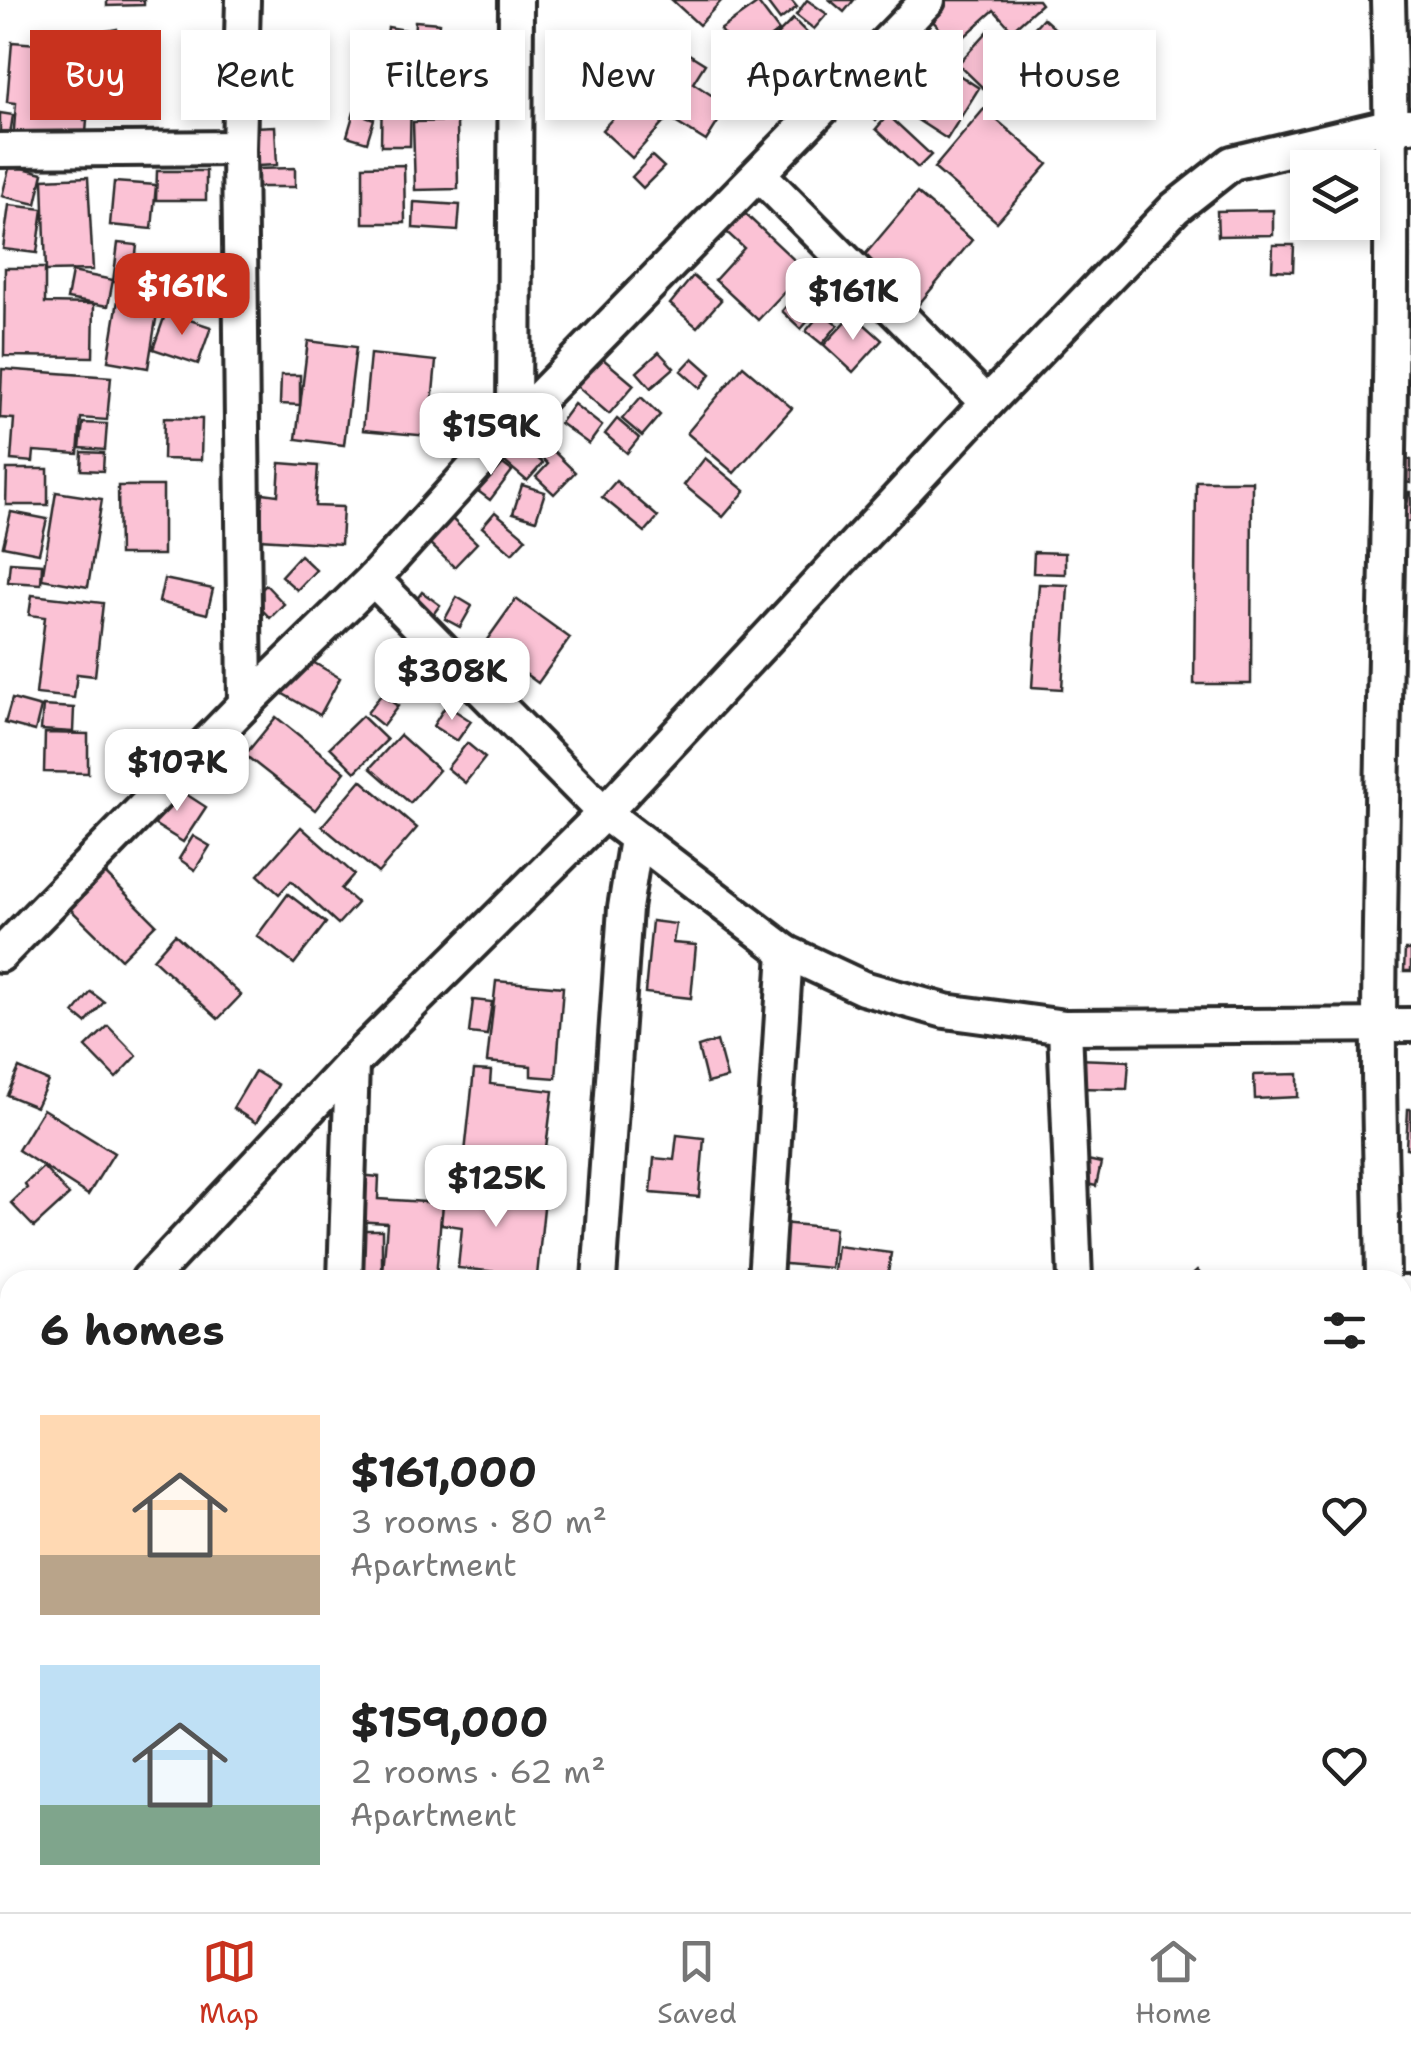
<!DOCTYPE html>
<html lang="en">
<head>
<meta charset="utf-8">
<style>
	body { margin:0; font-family:"Shantell Sans",sans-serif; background:#f6f6f6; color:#222; height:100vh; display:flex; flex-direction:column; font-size:38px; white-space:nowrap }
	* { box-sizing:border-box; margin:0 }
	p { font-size:32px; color:#767676 }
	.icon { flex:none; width:55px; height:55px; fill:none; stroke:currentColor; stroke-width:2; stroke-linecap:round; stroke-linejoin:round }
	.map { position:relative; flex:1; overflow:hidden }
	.details { position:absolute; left:0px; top:1270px; width:1412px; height:642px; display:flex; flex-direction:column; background:#fff; border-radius:30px 30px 0 0; box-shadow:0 5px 15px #0003 }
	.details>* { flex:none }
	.hud { position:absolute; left:30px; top:30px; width:1352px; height:90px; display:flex; gap:20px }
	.tools { position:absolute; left:1290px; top:150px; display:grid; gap:20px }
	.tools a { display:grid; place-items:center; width:90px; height:90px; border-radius:0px; background:#fff; box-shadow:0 5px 15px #0003; font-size:50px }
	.price { position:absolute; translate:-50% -85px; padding:0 22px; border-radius:20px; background:#fff; color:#222; font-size:32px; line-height:65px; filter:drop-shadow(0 2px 5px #0008) }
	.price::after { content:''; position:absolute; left:50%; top:60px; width:30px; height:22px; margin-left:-15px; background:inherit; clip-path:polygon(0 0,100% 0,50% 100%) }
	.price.current { background:#c8321e; color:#fff }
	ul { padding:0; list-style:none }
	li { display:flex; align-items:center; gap:30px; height:250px; padding:0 40px }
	li span { display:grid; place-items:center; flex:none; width:280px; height:200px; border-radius:0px; color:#555 }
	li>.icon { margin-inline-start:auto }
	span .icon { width:120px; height:120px; fill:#fffc; stroke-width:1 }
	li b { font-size:42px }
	h2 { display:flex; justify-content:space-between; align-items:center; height:120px; padding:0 40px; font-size:42px }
	.chip { padding:0 35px; border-radius:0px; background:#fff; box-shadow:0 5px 15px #0003; font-size:35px; line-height:90px }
	.chip.current { background:#c8321e; color:#fff }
	.dock { display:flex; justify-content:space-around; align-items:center; height:140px; border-top:2px solid #e0e0e0; background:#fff; font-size:28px; color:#767676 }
	.dock a { display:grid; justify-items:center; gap:5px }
	.dock .current { color:#c8321e }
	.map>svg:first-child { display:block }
	.building { fill:#fbc2d5; stroke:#2b2b2b; stroke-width:2.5 }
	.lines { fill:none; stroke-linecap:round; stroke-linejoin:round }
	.minor-casing { stroke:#2b2b2b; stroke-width:40 }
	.minor { stroke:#fff; stroke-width:32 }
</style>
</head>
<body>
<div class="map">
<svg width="1411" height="1912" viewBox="0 0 1411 1912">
	<rect width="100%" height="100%" fill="#fff"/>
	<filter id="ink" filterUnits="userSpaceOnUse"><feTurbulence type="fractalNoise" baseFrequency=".01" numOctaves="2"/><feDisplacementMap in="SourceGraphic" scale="20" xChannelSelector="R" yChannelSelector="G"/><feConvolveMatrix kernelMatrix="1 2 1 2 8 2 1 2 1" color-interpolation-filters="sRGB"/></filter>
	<g filter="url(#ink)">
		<!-- building -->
		<g class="building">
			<polygon points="107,0 144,0 144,5 107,6"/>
			<polygon points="672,0 722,0 699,25"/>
			<polygon points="765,0 791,0 797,7 780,20"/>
			<polygon points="807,0 827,14 814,29 796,15"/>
			<polygon points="830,0 854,0 844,12"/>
			<polygon points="947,0 1038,0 1041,4 1012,30 994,10 955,45 929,17"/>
			<polygon points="758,3 779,31 741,59 720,30"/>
			<polygon points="1043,18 1061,34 1009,91 994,76 983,88 958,64 989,30 1013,51"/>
			<polygon points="793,19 811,37 777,71 759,53"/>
			<polygon points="415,21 439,23 437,45 414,43"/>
			<polygon points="388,27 412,31 408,61 384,57"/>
			<polygon points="117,29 122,57 106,60 101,32"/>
			<polygon points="909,31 935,56 876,121 849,96"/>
			<polygon points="12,42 90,48 84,120 87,120 84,160 12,155 16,103 7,102"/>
			<polygon points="416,49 456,49 457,99 417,100"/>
			<polygon points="689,54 705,64 693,83 728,106 706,141 654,109"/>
			<polygon points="621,64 643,81 629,99 607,82"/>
			<polygon points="942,64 979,88 947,139 910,115"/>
			<polygon points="380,66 381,111 361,111 360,67"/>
			<polygon points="100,76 117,79 114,109 96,107"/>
			<polygon points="382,89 411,89 410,146 381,146"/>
			<polygon points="635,94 664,122 632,158 602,130"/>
			<polygon points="984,109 1048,164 997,222 934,168"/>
			<polygon points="354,112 374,119 367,142 347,136"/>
			<polygon points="0,113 13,115 10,135 0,133"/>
			<polygon points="888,115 931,155 918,168 876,129"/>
			<polygon points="457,121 458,189 415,190 413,122"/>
			<polygon points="275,126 277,165 257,166 254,127"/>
			<polygon points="652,156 664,167 643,188 632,177"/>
			<polygon points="10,165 43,173 36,204 2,196"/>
			<polygon points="404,165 405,223 363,223 363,166"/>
			<polygon points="295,168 295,187 254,187 254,169"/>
			<polygon points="157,171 206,171 206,200 156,200"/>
			<polygon points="88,177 93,270 46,271 43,179"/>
			<polygon points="114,182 156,185 152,229 110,225"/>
			<polygon points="917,193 972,240 919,304 863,257"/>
			<polygon points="414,202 460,205 458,231 413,228"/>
			<polygon points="9,205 43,209 37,253 3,249"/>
			<polygon points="739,208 805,270 758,320 715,280 744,248 721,227"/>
			<polygon points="1273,210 1273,235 1218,236 1217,211"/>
			<polygon points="118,243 137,245 135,263 161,266 158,287 113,282"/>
			<polygon points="1273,245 1294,245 1293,271 1272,270"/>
			<polygon points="166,265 210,271 205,308 161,302"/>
			<polygon points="5,268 45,268 45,303 94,304 93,357 4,356"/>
			<polygon points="72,272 113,280 108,306 67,299"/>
			<polygon points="693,276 721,300 697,327 670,304"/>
			<polygon points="811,279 830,296 801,329 782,311"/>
			<polygon points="120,288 160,295 148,368 108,361"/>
			<polygon points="166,312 211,327 198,364 153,349"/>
			<polygon points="822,312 838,325 822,344 806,331"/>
			<polygon points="853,314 882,340 853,372 824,345"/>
			<polygon points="308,341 356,347 344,445 296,439"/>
			<polygon points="659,352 674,368 651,388 637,372"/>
			<polygon points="596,353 634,385 609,414 572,382"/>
			<polygon points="370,354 436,361 429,436 363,430"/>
			<polygon points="693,358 711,374 700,388 681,371"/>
			<polygon points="743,366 792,408 734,473 687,433"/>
			<polygon points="2,369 111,377 107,420 81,418 78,454 34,451 33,462 11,460 14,419 0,418"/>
			<polygon points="281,375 300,375 300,405 280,404"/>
			<polygon points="641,397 660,415 642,436 622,419"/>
			<polygon points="574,404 602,426 589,444 560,423"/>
			<polygon points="164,418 202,419 201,460 163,459"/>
			<polygon points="617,419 639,438 627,453 605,434"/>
			<polygon points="83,423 107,424 105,450 80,448"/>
			<polygon points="537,435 575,472 554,494 536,477 548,464 528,444"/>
			<polygon points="516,440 543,463 527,481 500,458"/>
			<polygon points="82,452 104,453 103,471 81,470"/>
			<polygon points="492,456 512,471 490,500 470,485"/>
			<polygon points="705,458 745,491 723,517 684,485"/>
			<polygon points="1407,459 1411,460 1411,483 1404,482"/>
			<polygon points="280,463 318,466 315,506 343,507 341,544 259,539 263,493 278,495"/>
			<polygon points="7,469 48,469 48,505 6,505"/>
			<polygon points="616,481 658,517 645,532 602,497"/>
			<polygon points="1196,481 1252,481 1251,684 1194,684"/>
			<polygon points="522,485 545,492 536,520 513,513"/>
			<polygon points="118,486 163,486 163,555 119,555"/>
			<polygon points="56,492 102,499 88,587 42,579"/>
			<polygon points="1409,492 1411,492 1411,522 1405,521"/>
			<polygon points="11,512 47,519 39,553 3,546"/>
			<polygon points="495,512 526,538 512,553 482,527"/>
			<polygon points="449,516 477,543 454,567 426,540"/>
			<polygon points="1034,552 1065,553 1065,574 1033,573"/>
			<polygon points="300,555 316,570 297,590 281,576"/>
			<polygon points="10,562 42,564 41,584 8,582"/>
			<polygon points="164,579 213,589 207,614 159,602"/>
			<polygon points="1039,584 1068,585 1062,689 1032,687"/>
			<polygon points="266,585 284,604 270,618 252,599"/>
			<polygon points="422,592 440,605 426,624 408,611"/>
			<polygon points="32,595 103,603 95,676 77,674 74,698 36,694 45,617 29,615"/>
			<polygon points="457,597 472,606 460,627 445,619"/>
			<polygon points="516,599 570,638 538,683 484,644"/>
			<polygon points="299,654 340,678 320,715 278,691"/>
			<polygon points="381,695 398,706 383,726 367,713"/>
			<polygon points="12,699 41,707 35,731 5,723"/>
			<polygon points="446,705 471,721 457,741 433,726"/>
			<polygon points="43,706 74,708 73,732 41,730"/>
			<polygon points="362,716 387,740 355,772 330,747"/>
			<polygon points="276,717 345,772 315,810 245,755"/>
			<polygon points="45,733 88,734 88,773 44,772"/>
			<polygon points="400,735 439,770 410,803 370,768"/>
			<polygon points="124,737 144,751 126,777 107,764"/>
			<polygon points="467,743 485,758 465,783 447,768"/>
			<polygon points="361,780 417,828 378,873 322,826"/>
			<polygon points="172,785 206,807 183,842 149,821"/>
			<polygon points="301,827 354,874 341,889 357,903 338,924 291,881 279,894 258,875"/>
			<polygon points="193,836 210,846 195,870 179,859"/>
			<polygon points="100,868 156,924 121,959 65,904"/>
			<polygon points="288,894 326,923 294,964 257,936"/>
			<polygon points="652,921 676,924 673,943 696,945 691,998 645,993"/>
			<polygon points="175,934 241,995 218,1019 153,959"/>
			<polygon points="1405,950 1411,950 1411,971 1404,971"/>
			<polygon points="496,981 563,987 556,1078 531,1076 531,1066 487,1062"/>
			<polygon points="91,992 104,1002 86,1023 74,1013"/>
			<polygon points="473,1000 492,1002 487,1035 469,1033"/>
			<polygon points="108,1026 137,1056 116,1078 86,1047"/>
			<polygon points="717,1041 727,1078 707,1083 698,1047"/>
			<polygon points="1076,1059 1129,1061 1127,1089 1075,1088"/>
			<polygon points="19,1068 48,1081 36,1107 7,1095"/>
			<polygon points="474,1070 491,1071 490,1084 553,1091 542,1180 463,1171"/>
			<polygon points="255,1071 278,1085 256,1123 233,1108"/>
			<polygon points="1298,1074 1298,1097 1255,1099 1254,1075"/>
			<polygon points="43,1109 114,1153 88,1195 18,1150"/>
			<polygon points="1408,1109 1411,1109 1411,1149 1406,1148"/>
			<polygon points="677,1135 704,1138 699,1197 651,1193 654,1158 674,1160"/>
			<polygon points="1074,1157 1101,1163 1096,1186 1069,1180"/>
			<polygon points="43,1167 69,1195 34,1227 11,1203 27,1188 25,1184"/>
			<polygon points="358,1175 379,1177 378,1199 442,1203 436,1277 383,1273 387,1223 355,1221"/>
			<polygon points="445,1187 545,1198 537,1276 458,1268 462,1227 441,1224"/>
			<polygon points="780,1223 835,1228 831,1268 775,1263"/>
			<polygon points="351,1230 382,1230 382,1271 353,1272"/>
			<polygon points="837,1246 891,1253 887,1280 833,1280"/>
			<polygon points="1197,1270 1206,1280 1186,1280"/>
			<polygon points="0,1662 8,1662 6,1679 0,1679"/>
			<polygon points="5,1696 10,1696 10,1717 2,1716"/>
			<polygon points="7,1831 10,1831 10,1895 0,1894"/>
			<polygon points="866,1902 897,1902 896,1912 865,1912"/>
			<polygon points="984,1902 1010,1902 1009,1912 983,1912"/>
			<polygon points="1014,1902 1036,1902 1036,1911 1013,1910"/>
			<polygon points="1134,1902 1180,1902 1179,1912 1133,1912"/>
			<polygon points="1183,1904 1223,1908 1222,1912 1183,1912"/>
			<polygon points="744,1908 744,1912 713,1912 713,1910"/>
		</g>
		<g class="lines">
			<defs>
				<g id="minor">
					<polyline points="243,0 239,148 245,704"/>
					<polyline points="0,150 239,148"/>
					<polyline points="760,175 987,403"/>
					<polyline points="514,424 516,0"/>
					<polyline points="373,579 604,813 786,952 863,988 945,1011 1065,1027 1411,1025"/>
					<polyline points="0,955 245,704 373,579 514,424 928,0"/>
					<polyline points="1065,1027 1075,1280"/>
					<polyline points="148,1280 352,1063 604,813 987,403 1175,208 1232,163 1392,125 1411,125"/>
					<polyline points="345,1280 352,1063"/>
					<polyline points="599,1280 625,908 636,839"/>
					<polyline points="765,1280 786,952"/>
					<path d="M1383 1280C1382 1194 1378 1108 1379 1022 1381 682 1398 341 1388 0"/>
					<polyline points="1402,1293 1411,1293"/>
					<polyline points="0,1449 10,1436"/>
					<polyline points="0,1508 10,1508"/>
					<polyline points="1402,1844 1411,1844"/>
					<polyline points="601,1902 601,1912"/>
					<polyline points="1390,1902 1390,1912"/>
					<polyline points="139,1912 140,1902"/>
					<polyline points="393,1912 394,1902"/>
					<polyline points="863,1912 863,1902"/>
					<polyline points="1120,1912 1120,1902"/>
				</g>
			</defs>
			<!-- minor casing -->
			<use href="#minor" class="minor-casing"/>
			<!-- minor -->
			<use href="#minor" class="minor"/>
		</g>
	</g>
</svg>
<div class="tools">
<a><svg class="icon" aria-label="layers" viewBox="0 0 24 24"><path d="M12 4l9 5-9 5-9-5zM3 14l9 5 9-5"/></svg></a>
</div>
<b class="price current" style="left:182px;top:338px">$161K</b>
<b class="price" style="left:853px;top:343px">$161K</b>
<b class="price" style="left:491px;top:478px">$159K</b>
<b class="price" style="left:452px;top:723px">$308K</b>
<b class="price" style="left:177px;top:814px">$107K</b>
<b class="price" style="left:496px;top:1230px">$125K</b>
<div class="hud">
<a class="chip current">Buy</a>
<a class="chip">Rent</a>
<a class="chip">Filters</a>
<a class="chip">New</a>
<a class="chip">Apartment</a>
<a class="chip">House</a>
</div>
<section class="details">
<h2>6 homes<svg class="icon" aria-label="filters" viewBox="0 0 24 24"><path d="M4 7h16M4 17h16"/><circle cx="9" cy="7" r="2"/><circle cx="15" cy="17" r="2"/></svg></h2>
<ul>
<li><span style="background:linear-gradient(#ffd9b3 70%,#b9a48a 0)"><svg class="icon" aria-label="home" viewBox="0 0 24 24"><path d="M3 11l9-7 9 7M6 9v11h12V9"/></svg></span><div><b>$161,000</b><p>3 rooms · 80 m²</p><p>Apartment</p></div><svg class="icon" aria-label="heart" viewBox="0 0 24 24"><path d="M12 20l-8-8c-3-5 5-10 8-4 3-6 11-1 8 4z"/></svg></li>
<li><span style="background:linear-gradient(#bfe0f5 70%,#7fa58c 0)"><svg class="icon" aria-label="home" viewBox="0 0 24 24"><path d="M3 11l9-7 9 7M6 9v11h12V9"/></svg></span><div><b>$159,000</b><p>2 rooms · 62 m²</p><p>Apartment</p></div><svg class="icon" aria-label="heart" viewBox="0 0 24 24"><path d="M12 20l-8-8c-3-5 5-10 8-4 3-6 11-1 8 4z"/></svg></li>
</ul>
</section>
</div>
<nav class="dock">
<a class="current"><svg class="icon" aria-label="map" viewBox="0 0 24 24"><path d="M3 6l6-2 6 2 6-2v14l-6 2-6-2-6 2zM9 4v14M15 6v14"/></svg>Map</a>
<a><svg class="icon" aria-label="saved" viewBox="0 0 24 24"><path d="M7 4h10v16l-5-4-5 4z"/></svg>Saved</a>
<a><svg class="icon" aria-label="home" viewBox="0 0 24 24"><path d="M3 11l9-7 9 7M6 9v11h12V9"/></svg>Home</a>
</nav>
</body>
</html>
